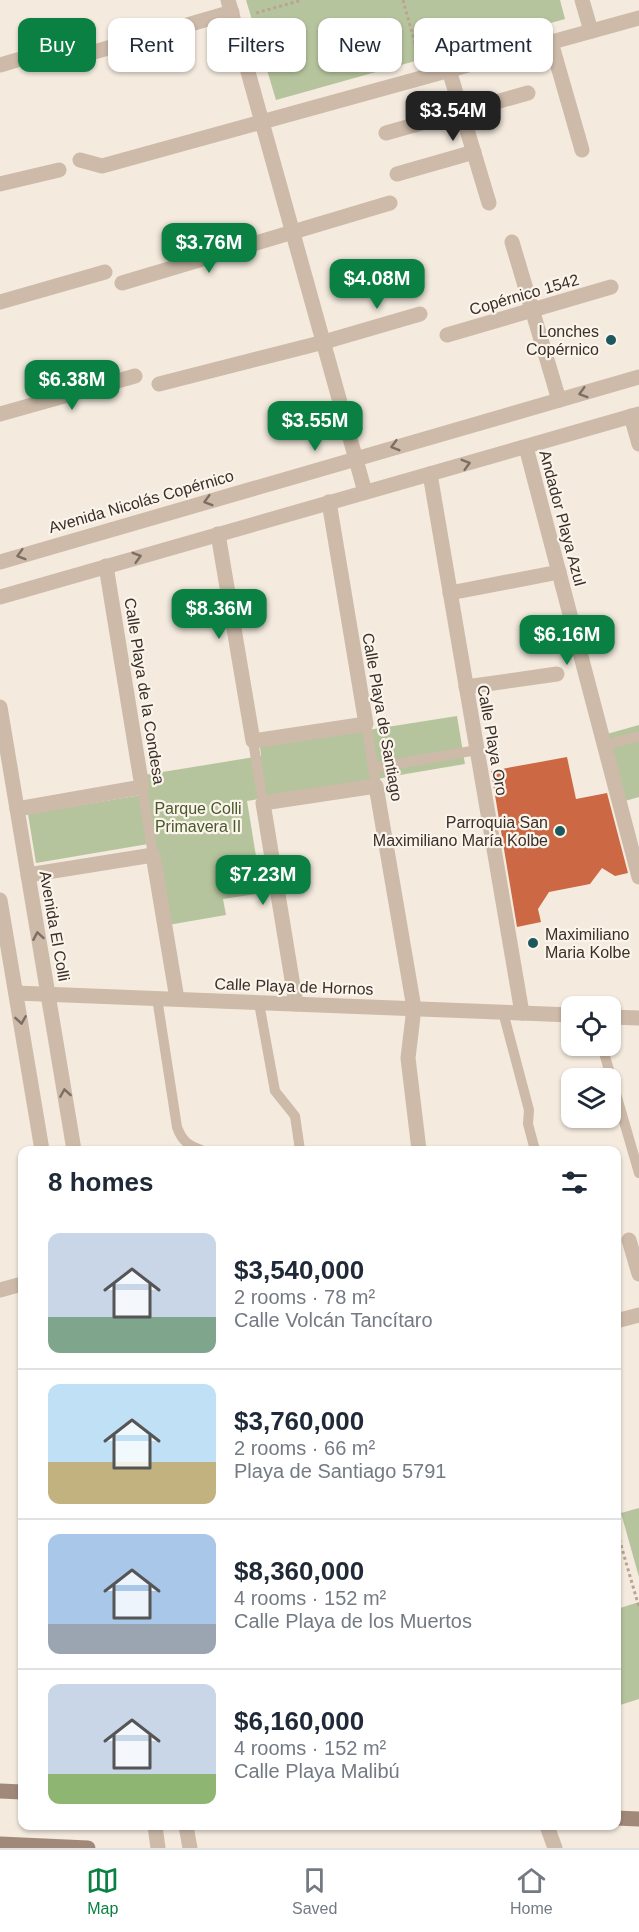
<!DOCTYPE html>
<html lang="en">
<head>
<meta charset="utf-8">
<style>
	body { margin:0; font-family:Helvetica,sans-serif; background:#f2f2f3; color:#1f2937; height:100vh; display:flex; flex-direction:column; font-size:22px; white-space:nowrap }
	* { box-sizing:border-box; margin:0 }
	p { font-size:20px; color:#747a83 }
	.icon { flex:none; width:33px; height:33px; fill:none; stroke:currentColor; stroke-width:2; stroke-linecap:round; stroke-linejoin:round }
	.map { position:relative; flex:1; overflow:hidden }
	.sheet { position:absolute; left:18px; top:1146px; width:603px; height:684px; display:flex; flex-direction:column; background:#fff; border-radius:12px; box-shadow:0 2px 4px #0004 }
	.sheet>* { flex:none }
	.top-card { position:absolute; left:18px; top:18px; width:603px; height:54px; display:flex; gap:12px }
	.tools { position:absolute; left:561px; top:996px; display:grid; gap:12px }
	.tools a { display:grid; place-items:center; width:60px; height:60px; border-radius:12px; background:#fff; box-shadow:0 2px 4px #0004; font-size:30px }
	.price { position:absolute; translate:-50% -51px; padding:0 14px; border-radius:12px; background:#0b8043; color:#fff; font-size:20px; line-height:39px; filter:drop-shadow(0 2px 3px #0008) }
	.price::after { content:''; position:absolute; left:50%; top:36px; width:18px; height:14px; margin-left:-9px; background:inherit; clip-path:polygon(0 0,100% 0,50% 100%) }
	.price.selected { background:#222; color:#fff }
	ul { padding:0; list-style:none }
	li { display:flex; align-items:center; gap:18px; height:150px; padding:0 30px }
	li+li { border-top:2px solid #e0e1e3 }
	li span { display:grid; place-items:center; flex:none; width:168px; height:120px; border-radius:12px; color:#555 }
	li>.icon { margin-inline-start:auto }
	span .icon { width:72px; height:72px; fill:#fffc; stroke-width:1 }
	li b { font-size:26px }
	h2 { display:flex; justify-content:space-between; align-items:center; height:72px; padding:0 30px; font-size:26px }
	.pill { padding:0 21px; border-radius:12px; background:#fff; box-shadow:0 2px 4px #0004; font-size:21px; line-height:54px }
	.pill.selected { background:#0b8043; color:#fff }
	.tab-bar { display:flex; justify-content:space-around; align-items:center; height:84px; border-top:2px solid #e0e1e3; background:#fff; font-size:16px; color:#747a83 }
	.tab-bar a { display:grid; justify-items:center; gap:3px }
	.tab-bar .selected { color:#0b8043 }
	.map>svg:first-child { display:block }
	.green { fill:#b6c49d }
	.building { fill:#cc6944 }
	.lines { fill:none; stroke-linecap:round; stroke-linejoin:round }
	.path { stroke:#b9a493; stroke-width:3; stroke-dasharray:3 3; stroke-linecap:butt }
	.pedestrian { stroke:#cdbaa9; stroke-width:10 }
	.minor { stroke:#cdbaa9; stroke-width:15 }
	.tertiary { stroke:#cdbaa9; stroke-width:15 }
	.secondary { stroke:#a1897a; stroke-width:15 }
	.oneway { stroke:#7c6e63 }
	.poi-dot { fill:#1c585e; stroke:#fbf4eb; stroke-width:2 }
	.labels { text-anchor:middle; stroke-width:4.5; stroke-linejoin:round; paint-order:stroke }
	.street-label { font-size:16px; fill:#3a2f29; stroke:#fbf4eb }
	.poi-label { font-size:16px; fill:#3a2f29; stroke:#fbf4eb; text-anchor:end }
	.park-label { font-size:16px; fill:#485a2c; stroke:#fbf4eb }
</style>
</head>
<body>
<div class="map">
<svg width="639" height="1848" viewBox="0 0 639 1848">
	<rect width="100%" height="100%" fill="#f4eade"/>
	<!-- green -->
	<g class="green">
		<polygon points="246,0 560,0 565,19 276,100"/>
		<polygon points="457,716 465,764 247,801 262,893 223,899 226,915 168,925 154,843 36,863 28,814 147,794 144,775 261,756 260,747"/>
		<polygon points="639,725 639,797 625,801 607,734"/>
		<polygon points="639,1508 639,1577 621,1513"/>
		<polygon points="639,1602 639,1699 617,1706 617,1609"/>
	</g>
	<!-- building -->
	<polygon class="building" points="567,757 576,799 607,793 628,873 615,876 602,868 590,884 549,892 538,909 541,922 517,927 491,771"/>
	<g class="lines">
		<!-- path -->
		<g class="path">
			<polyline points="403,0 420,62"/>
			<polyline points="256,13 302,0"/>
			<polyline points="616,1528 639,1607"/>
		</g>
		<!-- pedestrian -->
		<g class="pedestrian">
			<polyline points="366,724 376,786"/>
			<polyline points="253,741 263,803"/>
			<polyline points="605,745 639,736"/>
			<polyline points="373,768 477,750"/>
			<polyline points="142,787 153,855"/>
			<path d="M157 998 177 1127C182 1141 188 1145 201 1150"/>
			<polyline points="259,1003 275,1091 295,1116 300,1150"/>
			<polyline points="503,1012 529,1110 528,1124 535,1150"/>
			<polyline points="602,1046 639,1173"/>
		</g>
		<!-- minor -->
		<g class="minor">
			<polyline points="228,0 365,492"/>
			<polyline points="582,0 591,31"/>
			<polyline points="551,42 582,150"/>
			<polyline points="70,59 232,12"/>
			<polyline points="0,65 58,48"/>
			<polyline points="449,70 489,203"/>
			<polyline points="386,133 528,93"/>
			<polyline points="80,160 102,166 639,18"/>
			<polyline points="397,174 474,152"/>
			<polyline points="0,184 59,170"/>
			<polyline points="512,242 559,400"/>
			<polyline points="122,283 390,203"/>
			<polyline points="0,302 105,272"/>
			<polyline points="447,335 611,287"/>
			<polyline points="159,384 324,342 420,314"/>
			<polyline points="0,414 135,376"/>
			<polyline points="631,416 639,444"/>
			<polyline points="526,447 639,877"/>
			<polyline points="430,474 522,1013"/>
			<polyline points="218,534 253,741 366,724 329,502"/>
			<polyline points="450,593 559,572"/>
			<polyline points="466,687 557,674"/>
			<polyline points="17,809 142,787 106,566"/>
			<polyline points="28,875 153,855 177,999"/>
			<polyline points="16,993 572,1015"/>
			<polyline points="296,1004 263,803 376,786 414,1008 408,1058 419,1150"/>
			<polyline points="610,1017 639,1018"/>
			<polyline points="629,1240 639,1274"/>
			<polyline points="0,1290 22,1284"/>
			<polyline points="616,1321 639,1315"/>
			<polyline points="547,1826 555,1848"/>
		</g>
		<!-- tertiary -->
		<g class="tertiary">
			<polyline points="0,562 639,377"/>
			<polyline points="0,597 639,414"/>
			<polyline points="0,707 74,1150"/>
			<polyline points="0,900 42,1150"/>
			<polyline points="155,1826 158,1848"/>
			<polyline points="186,1826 190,1848"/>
		</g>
		<!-- secondary -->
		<g class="secondary">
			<polyline points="0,1791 22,1792"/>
			<polyline points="616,1818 639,1819"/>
			<polyline points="0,1844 88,1848"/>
		</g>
	</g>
	<!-- one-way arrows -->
	<defs><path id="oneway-chevron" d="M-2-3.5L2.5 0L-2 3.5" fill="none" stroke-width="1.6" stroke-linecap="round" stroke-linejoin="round" transform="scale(1.5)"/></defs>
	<g class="oneway">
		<use href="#oneway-chevron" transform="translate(583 393) rotate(164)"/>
		<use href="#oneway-chevron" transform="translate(395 446) rotate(164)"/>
		<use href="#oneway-chevron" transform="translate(466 464) rotate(-16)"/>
		<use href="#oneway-chevron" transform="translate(208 501) rotate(164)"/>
		<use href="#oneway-chevron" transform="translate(21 555) rotate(164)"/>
		<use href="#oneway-chevron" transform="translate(137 557) rotate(-16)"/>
		<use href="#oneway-chevron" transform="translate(38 936) rotate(-100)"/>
		<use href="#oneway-chevron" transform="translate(21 1020) rotate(81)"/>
		<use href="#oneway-chevron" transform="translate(65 1093) rotate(-99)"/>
	</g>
	<!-- markers -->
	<g class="poi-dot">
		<circle cx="611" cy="340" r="6"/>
		<circle cx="560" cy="831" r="6"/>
		<circle cx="533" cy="943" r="6"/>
	</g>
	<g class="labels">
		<!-- street labels -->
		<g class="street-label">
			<text transform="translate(524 294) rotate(-16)" y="6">Copérnico 1542</text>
			<text transform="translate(141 501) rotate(-16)" y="6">Avenida Nicolás Copérnico</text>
			<text transform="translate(563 518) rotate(75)" y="6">Andador Playa Azul</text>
			<text transform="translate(145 691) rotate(81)" y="6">Calle Playa de la Condesa</text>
			<text transform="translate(383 717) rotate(80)" y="6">Calle Playa de Santiago</text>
			<text transform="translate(493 740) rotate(80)" y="6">Calle Playa Oro</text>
			<text transform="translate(55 926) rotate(80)" y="6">Avenida El Colli</text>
			<text transform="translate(294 986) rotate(2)" y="6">Calle Playa de Hornos</text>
		</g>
		<!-- poi labels -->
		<g class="poi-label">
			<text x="599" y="337">Lonches<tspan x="599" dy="18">Copérnico</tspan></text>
			<text x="548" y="828">Parroquia San<tspan x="548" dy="18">Maximiliano María Kolbe</tspan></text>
			<text x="545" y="940" text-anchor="start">Maximiliano<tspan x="545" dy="18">Maria Kolbe</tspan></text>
		</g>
		<!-- park labels -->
		<g class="park-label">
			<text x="198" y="814">Parque Colli<tspan x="198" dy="18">Primavera II</tspan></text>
		</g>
	</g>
</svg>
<div class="tools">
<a><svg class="icon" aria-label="locate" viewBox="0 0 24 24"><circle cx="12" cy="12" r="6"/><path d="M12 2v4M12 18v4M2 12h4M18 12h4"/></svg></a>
<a><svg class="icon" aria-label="layers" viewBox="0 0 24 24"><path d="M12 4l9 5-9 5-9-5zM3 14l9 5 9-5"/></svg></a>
</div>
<b class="price selected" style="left:453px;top:142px">$3.54M</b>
<b class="price" style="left:209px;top:274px">$3.76M</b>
<b class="price" style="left:377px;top:310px">$4.08M</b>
<b class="price" style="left:72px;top:411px">$6.38M</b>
<b class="price" style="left:315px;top:452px">$3.55M</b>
<b class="price" style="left:219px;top:640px">$8.36M</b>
<b class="price" style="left:567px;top:666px">$6.16M</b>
<b class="price" style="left:263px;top:906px">$7.23M</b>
<div class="top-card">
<a class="pill selected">Buy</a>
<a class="pill">Rent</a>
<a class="pill">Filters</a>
<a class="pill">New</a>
<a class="pill">Apartment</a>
</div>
<section class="sheet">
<h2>8 homes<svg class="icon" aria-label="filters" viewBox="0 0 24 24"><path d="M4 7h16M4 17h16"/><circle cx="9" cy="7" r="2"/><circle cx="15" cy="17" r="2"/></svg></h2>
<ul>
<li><span style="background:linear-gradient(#c9d6e8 70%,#7fa58c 0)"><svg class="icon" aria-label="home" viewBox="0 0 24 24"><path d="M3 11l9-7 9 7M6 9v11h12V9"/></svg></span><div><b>$3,540,000</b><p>2 rooms · 78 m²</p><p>Calle Volcán Tancítaro</p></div></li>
<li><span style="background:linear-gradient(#bfe0f5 65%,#c2b280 0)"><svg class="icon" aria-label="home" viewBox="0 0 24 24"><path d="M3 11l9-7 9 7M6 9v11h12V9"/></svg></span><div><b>$3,760,000</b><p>2 rooms · 66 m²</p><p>Playa de Santiago 5791</p></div></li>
<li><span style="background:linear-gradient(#a9c7e8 75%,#9aa5b1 0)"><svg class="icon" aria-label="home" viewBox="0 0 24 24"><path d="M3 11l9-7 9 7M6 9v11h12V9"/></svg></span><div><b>$8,360,000</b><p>4 rooms · 152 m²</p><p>Calle Playa de los Muertos</p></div></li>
<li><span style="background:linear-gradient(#c9d6e8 75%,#8fb573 0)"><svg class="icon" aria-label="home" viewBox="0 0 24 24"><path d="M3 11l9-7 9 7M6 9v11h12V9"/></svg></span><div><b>$6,160,000</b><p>4 rooms · 152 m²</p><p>Calle Playa Malibú</p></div></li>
</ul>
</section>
</div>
<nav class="tab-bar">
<a class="selected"><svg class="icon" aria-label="map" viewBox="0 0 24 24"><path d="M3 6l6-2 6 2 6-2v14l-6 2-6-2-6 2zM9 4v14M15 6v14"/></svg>Map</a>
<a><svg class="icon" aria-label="saved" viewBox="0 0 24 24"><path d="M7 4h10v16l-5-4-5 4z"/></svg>Saved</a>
<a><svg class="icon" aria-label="home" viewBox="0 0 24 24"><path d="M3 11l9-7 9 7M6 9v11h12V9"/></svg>Home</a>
</nav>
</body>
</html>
